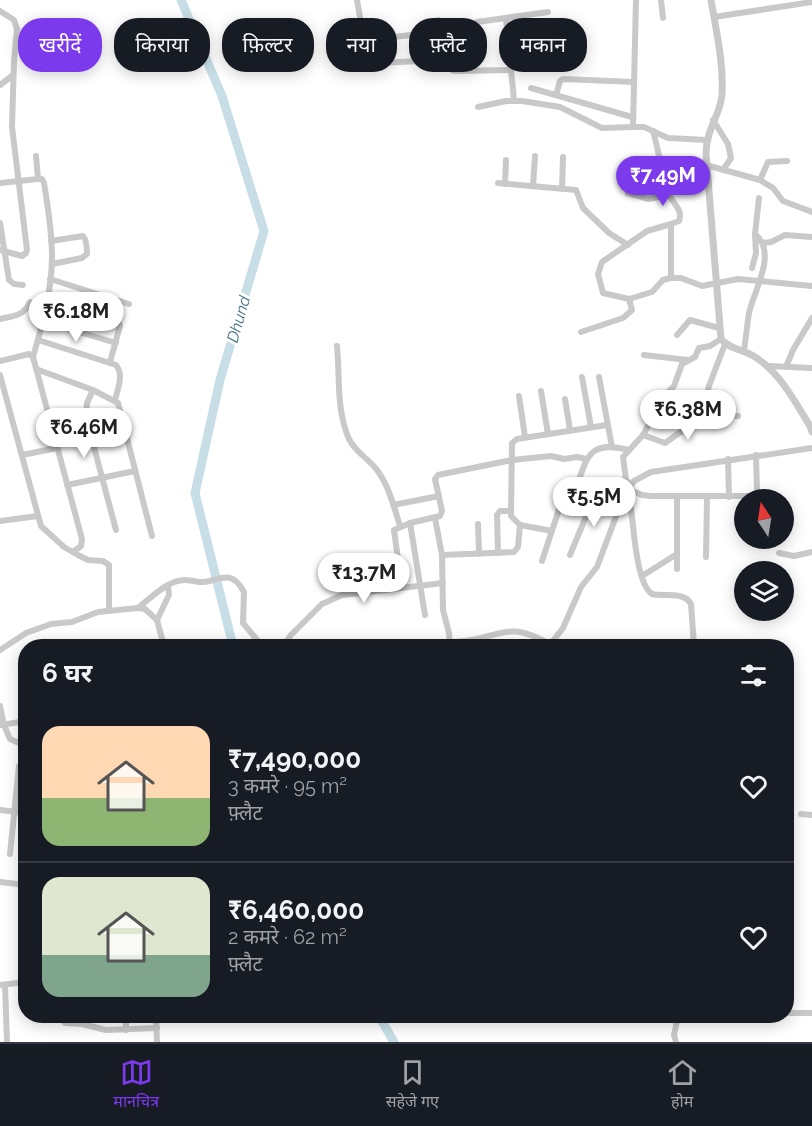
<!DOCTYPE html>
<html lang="hi">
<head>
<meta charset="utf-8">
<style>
	body { margin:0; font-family:Raleway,"Noto Sans Devanagari",sans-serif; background:#20242c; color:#f1f3f6; height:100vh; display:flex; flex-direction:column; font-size:22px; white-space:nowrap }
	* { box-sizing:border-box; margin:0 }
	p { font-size:20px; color:#9ea1a6 }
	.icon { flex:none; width:33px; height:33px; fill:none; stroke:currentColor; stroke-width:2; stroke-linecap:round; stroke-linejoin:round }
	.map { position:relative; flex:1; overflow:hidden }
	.drawer { position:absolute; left:18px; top:639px; width:776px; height:384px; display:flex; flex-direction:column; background:#171b24; border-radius:24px; box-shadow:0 3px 15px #0003 }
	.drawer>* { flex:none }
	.banner { position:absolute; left:18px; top:18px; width:777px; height:54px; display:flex; gap:12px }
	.needle { width:39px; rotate:348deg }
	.fabs { position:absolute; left:734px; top:489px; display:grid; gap:12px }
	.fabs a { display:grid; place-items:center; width:60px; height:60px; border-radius:50%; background:#171b24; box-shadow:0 3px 15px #0003; font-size:30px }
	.price { position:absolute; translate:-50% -51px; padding:0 14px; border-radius:21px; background:#fff; color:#222; font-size:20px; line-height:39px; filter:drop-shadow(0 2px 3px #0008) }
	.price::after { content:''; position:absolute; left:50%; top:36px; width:18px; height:14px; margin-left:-9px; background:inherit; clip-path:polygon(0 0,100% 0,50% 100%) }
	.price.current { background:#7c3aed; color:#fff }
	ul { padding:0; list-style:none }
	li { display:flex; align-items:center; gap:18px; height:150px; padding:0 24px }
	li+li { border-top:2px solid #363941 }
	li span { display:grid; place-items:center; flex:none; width:168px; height:120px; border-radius:18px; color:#555 }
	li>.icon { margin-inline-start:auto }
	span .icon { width:72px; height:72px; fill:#fffc; stroke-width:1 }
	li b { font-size:26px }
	h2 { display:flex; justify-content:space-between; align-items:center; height:72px; padding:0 24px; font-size:26px }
	.tag { padding:0 21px; border-radius:24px; background:#171b24; box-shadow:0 3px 15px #0003; font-size:21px; line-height:54px }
	.tag.current { background:#7c3aed; color:#fff }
	.tab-bar { display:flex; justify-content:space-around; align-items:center; height:84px; border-top:2px solid #363941; background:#171b24; font-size:16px; color:#9ea1a6 }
	.tab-bar a { display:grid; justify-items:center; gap:3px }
	.tab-bar .current { color:#7c3aed }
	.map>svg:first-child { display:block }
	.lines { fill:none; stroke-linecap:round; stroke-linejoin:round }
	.river { stroke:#c8dee7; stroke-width:9 }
	.minor { stroke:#c9c9c9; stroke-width:6 }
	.tertiary { stroke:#c9c9c9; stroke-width:7 }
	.labels { text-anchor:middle; stroke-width:6; stroke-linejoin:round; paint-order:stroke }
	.water-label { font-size:16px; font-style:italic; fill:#427385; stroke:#fff }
</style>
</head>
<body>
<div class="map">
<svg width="812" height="1042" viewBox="0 0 812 1042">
	<rect width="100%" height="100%" fill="#fff"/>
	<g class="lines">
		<!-- river -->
		<g class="river">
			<polyline points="181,0 222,96 264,231 220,380 195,493 233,646"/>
			<polyline points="379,1016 394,1042"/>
		</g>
		<!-- minor -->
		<g class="minor">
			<polyline points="357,0 364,40 373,62 379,63 439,60 446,63 448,68 454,71 510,70"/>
			<polyline points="636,0 633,127 644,127 668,138 706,140"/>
			<polyline points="661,0 663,18"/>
			<polyline points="0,11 14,20 17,29 14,61 12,127 27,250 26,253 22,256 0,250"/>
			<polyline points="714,17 812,2"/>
			<polyline points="506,19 514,100"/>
			<polyline points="438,20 446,63"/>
			<polyline points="477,22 548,12"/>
			<polyline points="364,40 440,32"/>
			<polyline points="0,85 13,75"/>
			<polyline points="531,88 632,117"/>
			<polyline points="556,95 560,81 563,79 634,82"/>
			<polyline points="478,107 506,101 522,101 560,107 602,128 633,127"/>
			<polyline points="713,120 728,144 731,158 723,170"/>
			<path d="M653 131C659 152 662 175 670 196 674 205 683 210 679 221L671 224V278"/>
			<polyline points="36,156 38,179"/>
			<polyline points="706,165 760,180 773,188 783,201 812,212"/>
			<polyline points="760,180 768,162 787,161"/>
			<path d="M0 183 38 179H42L44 183C48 207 52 232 52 257 52 290 42 326 33 357"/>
			<polyline points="498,183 576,190 583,208 609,233 628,245"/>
			<polyline points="505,184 506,160"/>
			<polyline points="533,186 535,156"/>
			<polyline points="562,188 563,157"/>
			<polyline points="628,193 648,199 670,195"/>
			<polyline points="0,223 9,280 14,284 23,285"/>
			<path d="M51 241 83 236C87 240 87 249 87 254L82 258 52 264"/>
			<polyline points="763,243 771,242 785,235 812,237"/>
			<polyline points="752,268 756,253 755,234 759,198"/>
			<polyline points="50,279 129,304"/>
			<polyline points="629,299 652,292 663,280 671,278 681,278 702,286 738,279 812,286"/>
			<polyline points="46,300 119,323 120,326 110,362"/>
			<path d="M0 319C13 316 24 316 30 302"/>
			<polyline points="43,321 116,343"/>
			<polyline points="581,332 623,318 632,310 629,299 603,293 598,274 602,262 647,231 671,224"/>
			<polyline points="677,335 690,320 719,328"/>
			<path d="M38 340 116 365C124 375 118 388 115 400"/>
			<path d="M337 346C340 377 336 410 349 439 355 452 369 459 377 470 389 486 394 507 400 526"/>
			<path d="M744 350C746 338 747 325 749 313 754 290 778 253 755 234"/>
			<polyline points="644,355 688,360"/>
			<polyline points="0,361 29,354 33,357 82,539 81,546 73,552"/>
			<polyline points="768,366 812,368"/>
			<polyline points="786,367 793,350 812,318"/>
			<polyline points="36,369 93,390 118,403 152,536"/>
			<polyline points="0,375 41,526 64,547 78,555 88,560 103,561 109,565 109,611"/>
			<polyline points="582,377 591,427"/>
			<polyline points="599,377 612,447"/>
			<polyline points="93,390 87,403 86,417 116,530"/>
			<polyline points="541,391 548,434"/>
			<polyline points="519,396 525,437"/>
			<polyline points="565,399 570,430"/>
			<polyline points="702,414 709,386 725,344"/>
			<polyline points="643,435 665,443 689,426 699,415 738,416"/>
			<polyline points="22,455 57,448"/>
			<polyline points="728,459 729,497"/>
			<path d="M578 483C588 452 593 441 629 450"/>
			<polyline points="67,485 135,471"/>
			<polyline points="631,486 626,480 623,457 643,435 665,395 674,386 682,364 695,357 699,348 710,346 721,339"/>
			<polyline points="628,489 642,495 651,496 754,496 757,491 756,455"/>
			<polyline points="563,497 582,492 596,492 570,555"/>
			<polyline points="393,505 439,496"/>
			<polyline points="435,518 442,555 443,610 449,633 450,646"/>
			<polyline points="0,521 38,516"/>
			<polyline points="410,523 425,615"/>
			<polyline points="478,524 479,554"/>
			<polyline points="552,531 520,525 511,516 512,443 517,439 607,425"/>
			<polyline points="498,553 497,515 500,511 510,511"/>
			<polyline points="779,553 794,556 812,552"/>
			<polyline points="442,555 514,552 518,547 520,525"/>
			<polyline points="706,557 707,497"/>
			<polyline points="370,558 374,591"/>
			<path d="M542 561 565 491 570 484H582L596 492 628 501 631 509C634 528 636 583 652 594 665 597 684 591 691 604L694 646"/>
			<polyline points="677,569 677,496"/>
			<polyline points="642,576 677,554"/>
			<polyline points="402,588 394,530 410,523 440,516 442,511 435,479 438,475 512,460 551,456 564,459 577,457 586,459"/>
			<path d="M138 608C148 600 157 591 168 585 179 578 188 580 199 582 216 584 230 565 244 592L243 623 262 646"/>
			<polyline points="157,620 169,595 168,585"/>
			<polyline points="288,646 288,639 291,635 322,604 342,595 443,583"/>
			<path d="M430 646 434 644C448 642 464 642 477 639 511 630 518 626 551 645"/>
			<polyline points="549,646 563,628 581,587 597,567 623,498 634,481 651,472 812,448"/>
			<polyline points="0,650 26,633 51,624 72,622 98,612 138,608 145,609 157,620 164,646"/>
			<polyline points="0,706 4,725 10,739 26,746"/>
			<polyline points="1,725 26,721"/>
			<polyline points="0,810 26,813"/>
			<polyline points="801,814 812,815"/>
			<polyline points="10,854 19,766"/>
			<polyline points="0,882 26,885"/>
			<polyline points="0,985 26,982"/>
			<polyline points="5,985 7,1042"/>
			<polyline points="786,1013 812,1013"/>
			<polyline points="62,1016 65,1023 82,1024 106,1030 157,1028"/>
			<polyline points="126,1016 126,1030"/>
			<polyline points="156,1016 157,1042"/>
			<polyline points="676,1042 674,1035 678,1016"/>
		</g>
		<!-- tertiary -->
		<path class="tertiary" d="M711 0C716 30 724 64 722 95 720 116 706 129 706 154L721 339C730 350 747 350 758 359 782 376 795 402 810 426L812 432"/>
	</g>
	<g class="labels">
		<!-- water labels -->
		<g class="water-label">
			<text transform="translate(238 319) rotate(-74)" y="6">Dhund</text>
		</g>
	</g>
</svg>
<div class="fabs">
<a><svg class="needle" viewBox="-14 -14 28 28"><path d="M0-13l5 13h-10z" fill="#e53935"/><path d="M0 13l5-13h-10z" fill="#9ea1a6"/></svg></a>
<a><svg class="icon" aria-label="layers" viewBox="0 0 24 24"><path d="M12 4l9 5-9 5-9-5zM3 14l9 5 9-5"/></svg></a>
</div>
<b class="price current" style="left:663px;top:207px">₹7.49M</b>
<b class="price" style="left:76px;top:343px">₹6.18M</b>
<b class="price" style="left:688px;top:441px">₹6.38M</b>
<b class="price" style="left:84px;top:459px">₹6.46M</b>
<b class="price" style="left:594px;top:528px">₹5.5M</b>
<b class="price" style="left:364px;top:604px">₹13.7M</b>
<div class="banner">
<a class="tag current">खरीदें</a>
<a class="tag">किराया</a>
<a class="tag">फ़िल्टर</a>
<a class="tag">नया</a>
<a class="tag">फ़्लैट</a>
<a class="tag">मकान</a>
</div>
<section class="drawer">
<h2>6 घर<svg class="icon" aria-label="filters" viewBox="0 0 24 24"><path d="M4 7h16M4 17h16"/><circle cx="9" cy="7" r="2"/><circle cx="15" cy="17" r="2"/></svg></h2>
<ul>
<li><span style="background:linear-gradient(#ffd9b3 60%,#8fb573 0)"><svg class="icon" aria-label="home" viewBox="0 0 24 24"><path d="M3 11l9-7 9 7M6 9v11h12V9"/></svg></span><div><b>₹7,490,000</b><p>3 कमरे · 95 m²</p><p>फ़्लैट</p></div><svg class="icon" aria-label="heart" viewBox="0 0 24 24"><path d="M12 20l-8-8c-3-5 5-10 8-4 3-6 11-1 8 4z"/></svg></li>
<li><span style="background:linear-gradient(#dfe7d0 65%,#7fa58c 0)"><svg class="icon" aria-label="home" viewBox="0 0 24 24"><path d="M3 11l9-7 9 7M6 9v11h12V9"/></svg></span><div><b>₹6,460,000</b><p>2 कमरे · 62 m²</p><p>फ़्लैट</p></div><svg class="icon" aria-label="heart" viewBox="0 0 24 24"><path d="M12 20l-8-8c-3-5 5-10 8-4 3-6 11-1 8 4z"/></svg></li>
</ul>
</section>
</div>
<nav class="tab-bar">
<a class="current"><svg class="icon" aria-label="map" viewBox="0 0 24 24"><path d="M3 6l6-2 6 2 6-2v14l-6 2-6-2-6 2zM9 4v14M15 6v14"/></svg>मानचित्र</a>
<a><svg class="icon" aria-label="saved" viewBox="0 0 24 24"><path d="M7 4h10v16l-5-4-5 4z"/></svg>सहेजे गए</a>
<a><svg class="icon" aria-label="home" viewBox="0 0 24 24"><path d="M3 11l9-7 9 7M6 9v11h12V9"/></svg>होम</a>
</nav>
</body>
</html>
